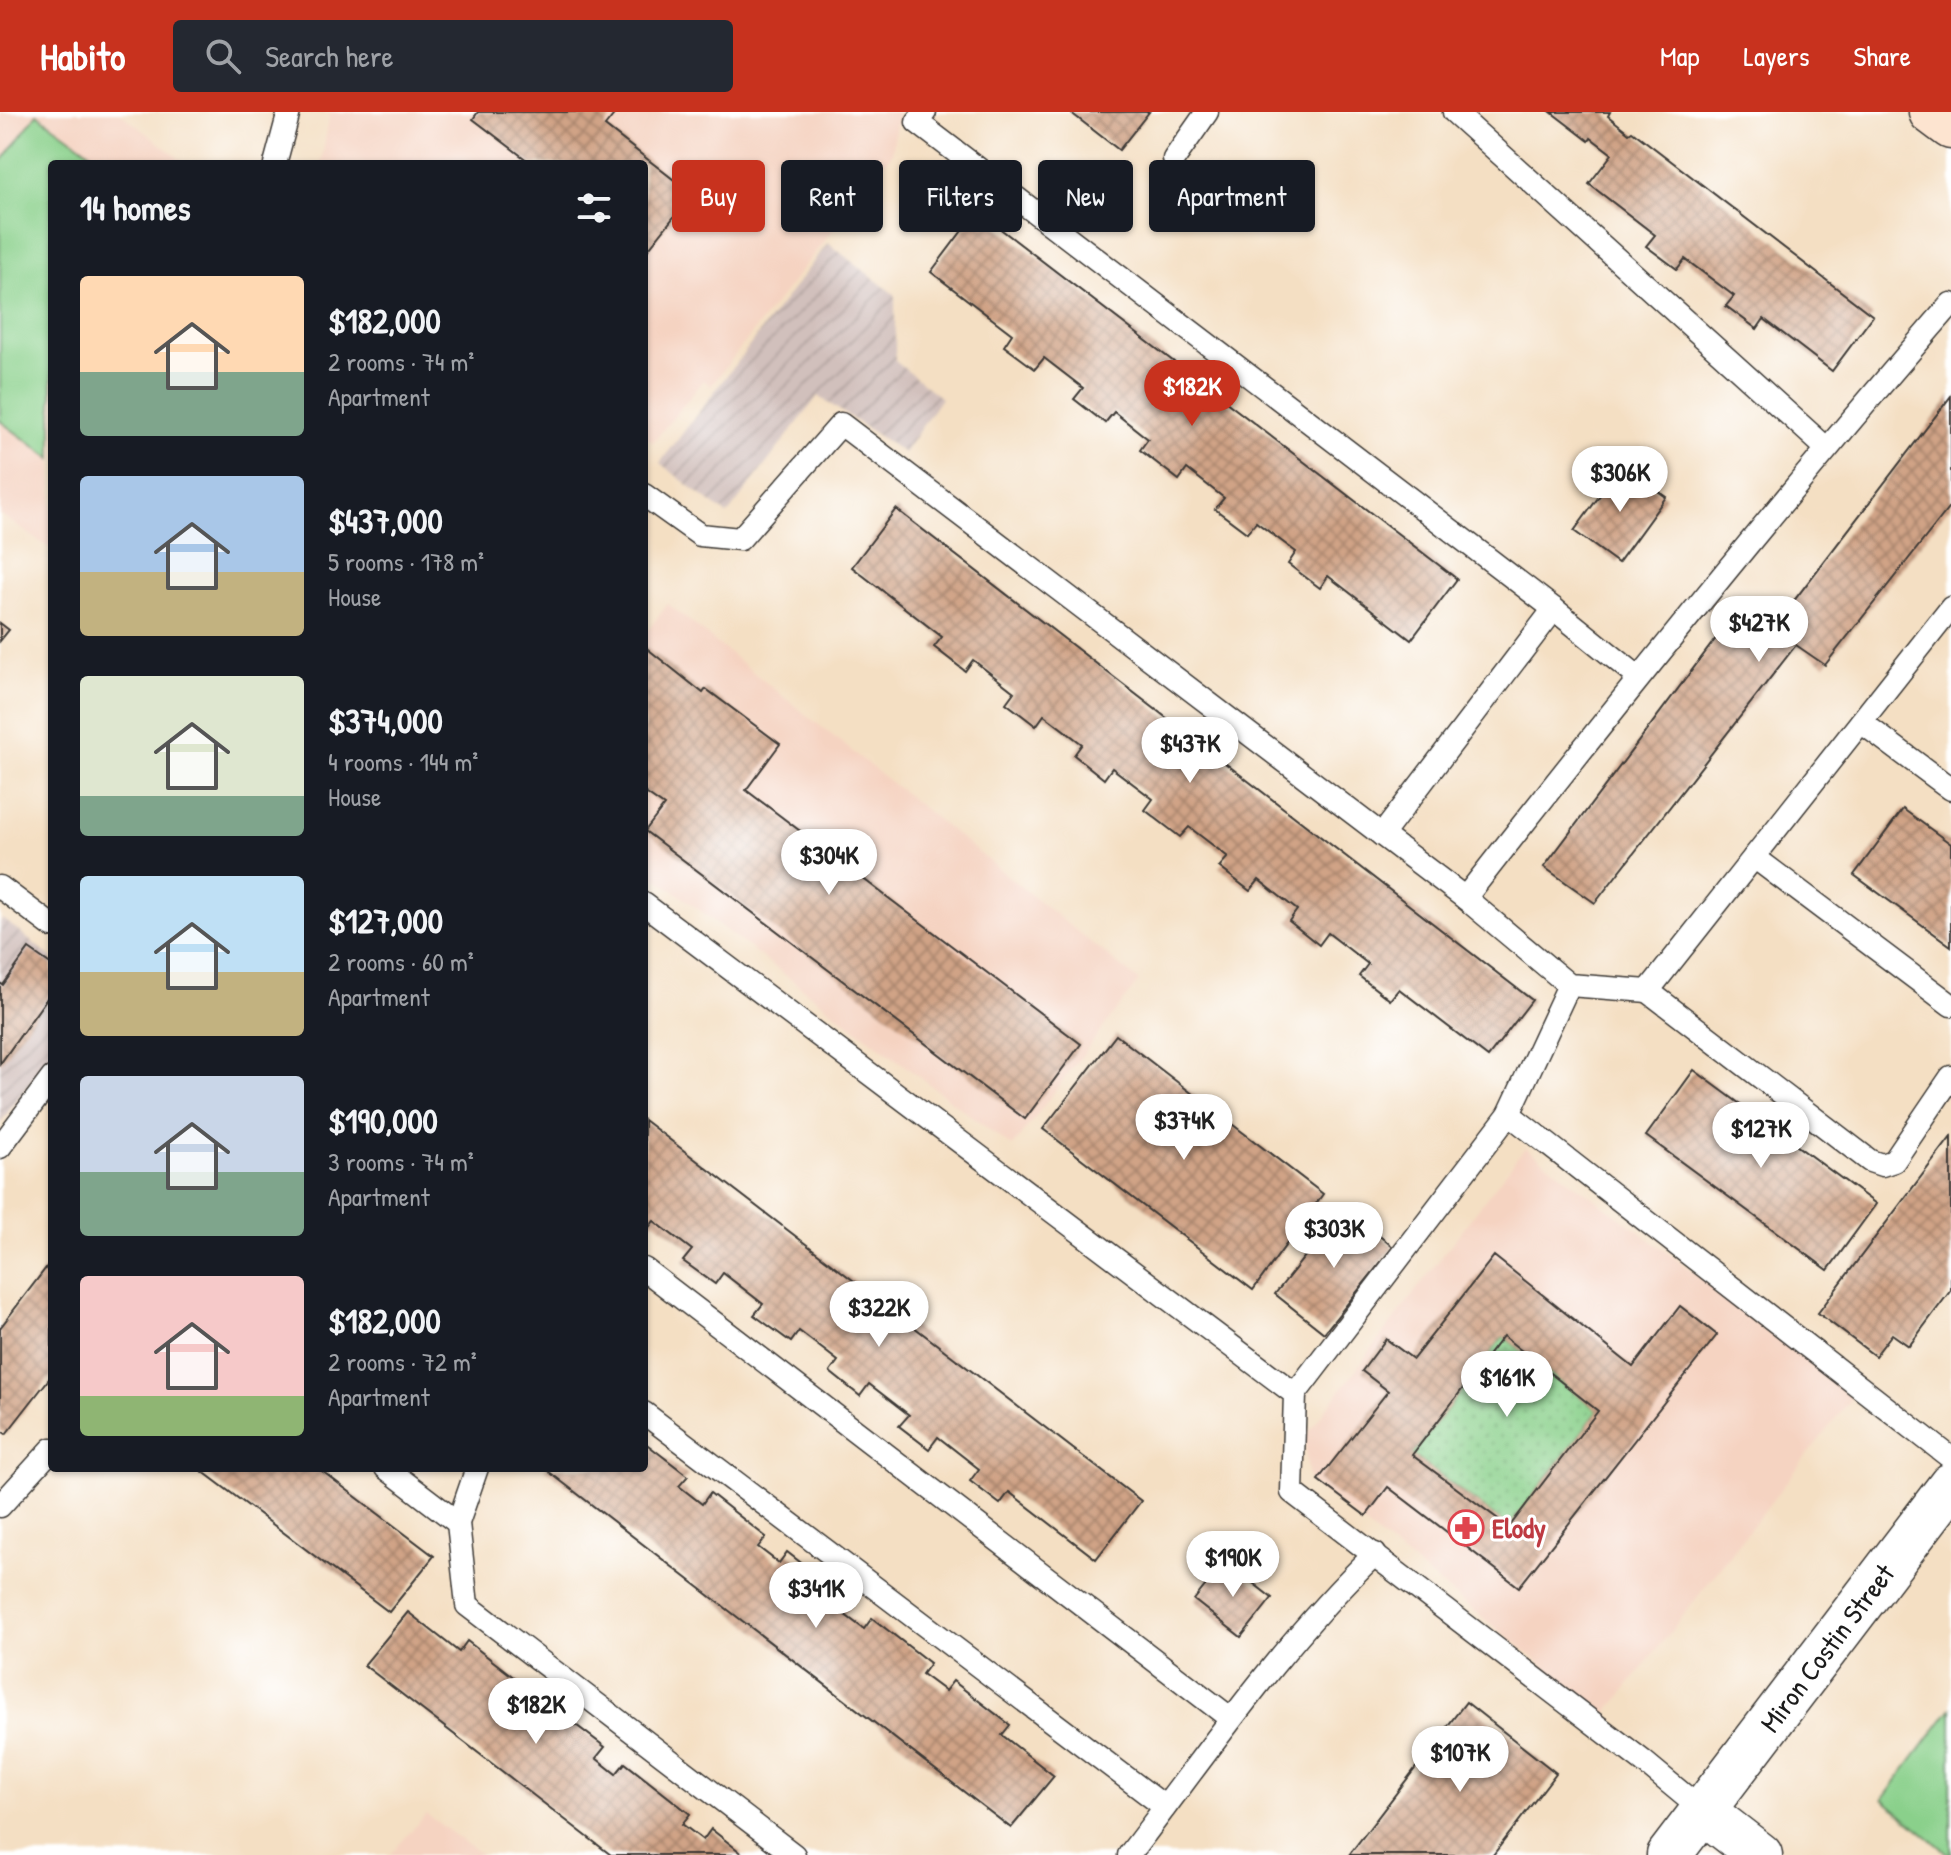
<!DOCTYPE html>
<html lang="en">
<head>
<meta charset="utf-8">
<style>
	body { margin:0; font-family:"Patrick Hand",sans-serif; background:#242831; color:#f1f3f6; height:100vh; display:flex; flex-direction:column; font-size:30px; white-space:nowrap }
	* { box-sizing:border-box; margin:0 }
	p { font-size:26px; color:#9ea1a6 }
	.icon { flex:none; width:44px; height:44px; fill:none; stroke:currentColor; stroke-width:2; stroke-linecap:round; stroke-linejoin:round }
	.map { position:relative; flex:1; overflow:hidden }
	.drawer { position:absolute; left:48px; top:48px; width:600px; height:1312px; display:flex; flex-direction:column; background:#171b24; border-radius:8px; box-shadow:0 2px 6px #0004 }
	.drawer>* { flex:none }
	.banner { position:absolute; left:672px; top:48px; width:760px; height:72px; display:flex; gap:16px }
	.price { position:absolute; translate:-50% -68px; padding:0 18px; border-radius:28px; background:#fff; color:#222; font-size:26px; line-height:52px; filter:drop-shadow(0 2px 4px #0008) }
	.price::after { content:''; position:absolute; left:50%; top:48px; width:24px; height:18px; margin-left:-12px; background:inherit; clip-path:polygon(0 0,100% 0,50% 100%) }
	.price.on { background:#c8321e; color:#fff }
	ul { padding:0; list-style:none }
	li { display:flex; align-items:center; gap:24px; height:200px; padding:0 32px }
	li span { display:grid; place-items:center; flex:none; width:224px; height:160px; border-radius:8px; color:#555 }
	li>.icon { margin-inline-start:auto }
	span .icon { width:96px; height:96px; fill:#fffc; stroke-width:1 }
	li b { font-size:34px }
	h2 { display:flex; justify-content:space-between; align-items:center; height:96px; padding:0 32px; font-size:34px }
	.tag { padding:0 28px; border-radius:8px; background:#171b24; box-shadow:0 2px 6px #0004; font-size:28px; line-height:72px }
	.tag.on { background:#c8321e; color:#fff }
	header { display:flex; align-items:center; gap:48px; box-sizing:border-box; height:112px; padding:0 40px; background:#c8321e; color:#fff }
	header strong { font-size:38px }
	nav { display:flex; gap:44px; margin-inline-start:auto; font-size:28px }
	.search { width:560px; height:72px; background:#242831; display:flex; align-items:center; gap:20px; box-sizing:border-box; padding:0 28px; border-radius:8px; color:#9ea1a6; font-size:30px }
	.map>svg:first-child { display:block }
	.built { fill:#f5d3c1 }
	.industrial { fill:url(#industrial-furrows) }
	.green { fill:#8ad08b; stroke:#537654; stroke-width:2 }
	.garden { fill:url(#garden-dots); stroke:#537654; stroke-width:2 }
	.building { fill:url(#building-cross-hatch); fill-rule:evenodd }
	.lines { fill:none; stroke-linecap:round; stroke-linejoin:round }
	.service-casing { stroke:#3c3935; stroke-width:25 }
	.minor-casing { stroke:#3c3935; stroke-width:47 }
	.tertiary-casing { stroke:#3c3935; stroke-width:47 }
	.secondary-casing { stroke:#3c3935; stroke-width:47 }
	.service { stroke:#fff; stroke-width:22 }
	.minor { stroke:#fff; stroke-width:44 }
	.tertiary { stroke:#fff; stroke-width:44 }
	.secondary { stroke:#fde4d0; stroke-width:44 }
	.labels { text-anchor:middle; stroke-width:6; stroke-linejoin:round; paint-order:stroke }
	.health-label { font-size:28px; font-weight:bold; fill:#be3a42; stroke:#fff; text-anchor:start }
	.street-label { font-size:28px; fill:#1c1c1c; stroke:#fff }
</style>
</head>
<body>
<header>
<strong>Habito</strong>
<div class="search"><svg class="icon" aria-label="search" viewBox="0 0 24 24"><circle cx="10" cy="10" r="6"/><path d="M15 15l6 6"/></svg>Search here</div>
<nav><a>Map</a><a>Layers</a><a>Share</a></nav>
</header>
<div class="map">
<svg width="1951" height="1743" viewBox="0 0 1951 1743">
	<defs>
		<pattern id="industrial-furrows" width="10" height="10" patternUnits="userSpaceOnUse" patternTransform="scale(2)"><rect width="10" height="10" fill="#d1c0bc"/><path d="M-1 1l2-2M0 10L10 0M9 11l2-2" fill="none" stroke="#b3a4a1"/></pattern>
		<pattern id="garden-dots" width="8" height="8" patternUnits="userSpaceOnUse" patternTransform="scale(2)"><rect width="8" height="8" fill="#8ad08b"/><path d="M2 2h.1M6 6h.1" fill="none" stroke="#76b277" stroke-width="1.8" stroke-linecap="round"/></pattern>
		<pattern id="building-cross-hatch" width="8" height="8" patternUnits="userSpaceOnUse" patternTransform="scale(2)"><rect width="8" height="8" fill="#d0a386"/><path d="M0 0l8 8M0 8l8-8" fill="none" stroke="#a8846d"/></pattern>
	</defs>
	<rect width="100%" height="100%" fill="#fff"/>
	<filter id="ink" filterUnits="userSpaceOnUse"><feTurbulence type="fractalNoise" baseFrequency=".0125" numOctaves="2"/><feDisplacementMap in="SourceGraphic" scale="16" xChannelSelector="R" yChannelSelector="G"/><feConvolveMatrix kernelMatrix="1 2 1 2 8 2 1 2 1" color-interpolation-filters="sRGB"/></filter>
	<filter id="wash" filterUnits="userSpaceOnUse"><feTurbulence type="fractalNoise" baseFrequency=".006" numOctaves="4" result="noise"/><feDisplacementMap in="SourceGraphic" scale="32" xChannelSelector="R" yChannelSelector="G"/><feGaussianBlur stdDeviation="1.8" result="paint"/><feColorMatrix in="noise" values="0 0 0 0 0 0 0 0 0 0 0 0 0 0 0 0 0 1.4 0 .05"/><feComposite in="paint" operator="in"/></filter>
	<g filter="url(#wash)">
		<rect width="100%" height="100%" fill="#f4dfc3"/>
		<!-- built -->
		<g class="built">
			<polygon points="0,0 119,0 186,52 52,52 52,438 0,402"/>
			<polygon points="330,0 898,0 892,42 711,274 704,268 653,330 644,323 644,52 321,52"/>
			<polygon points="668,492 1139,869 1012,1035 644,756 644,523"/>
			<polygon points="1525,1035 1856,1280 1606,1603 1309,1369 1304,1326"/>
			<polygon points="426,1702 482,1743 390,1743"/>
		</g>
		<!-- industrial -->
		<g class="industrial">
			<polygon points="828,131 895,183 895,249 941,286 904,341 818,284 727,403 660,351"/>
			<polygon points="3,807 52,846 52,940 0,1011 0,810"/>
		</g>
		<!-- green -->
		<g class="green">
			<polygon points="37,2 106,52 52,52 52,347 0,309 0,52"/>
			<polygon points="1951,1596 1951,1743 1950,1743 1883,1687"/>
		</g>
		<!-- garden -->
		<polygon class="garden" points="1503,1224 1598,1299 1509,1415 1412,1343"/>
		<g id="blocks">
			<!-- building -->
			<g class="building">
				<polygon points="478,0 616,0 605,14 692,82 646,140 644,138 644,52 532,52 473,7"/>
				<polygon points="1070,0 1149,0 1119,38"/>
				<polygon points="1551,0 1610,0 1608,4 1629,21 1632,19 1873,204 1832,259 1764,207 1757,217 1726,194 1734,184 1685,147 1677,157 1646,134 1655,123 1589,72 1612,42 1591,26 1589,29"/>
				<polygon points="977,99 1457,467 1411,528 1328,464 1320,476 1288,452 1296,440 1256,410 1247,421 1215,397 1224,386 1187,357 1179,368 1140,338 1148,327 1114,300 1105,311 1074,287 1083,276 1044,246 1035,257 1004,234 1012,222 931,160"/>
				<polygon points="1951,284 1951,393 1825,553 1796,533 1595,791 1544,755 1729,509 1760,533"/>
				<polygon points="1622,353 1666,385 1618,451 1574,419"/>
				<polygon points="896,397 1532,888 1488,945 1399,877 1390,888 1359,864 1368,852 1328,821 1319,833 1289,809 1297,798 1259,768 1250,779 1219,755 1228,745 1189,715 1180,725 1145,698 1153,687 1112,656 1104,667 1074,643 1082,632 1044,603 1036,614 1006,591 1014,580 973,548 965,559 934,535 942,525 852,455"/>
				<polygon points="0,511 9,518 0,529"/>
				<polygon points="644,534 703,581 706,577 780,632 746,678 1081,932 1025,1007 645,719 664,694 644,680"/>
				<polygon points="1903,697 1951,732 1951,834 1854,763"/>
				<polygon points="29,837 52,853 52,879 0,952 0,871 3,873"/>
				<polygon points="1116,923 1323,1082 1253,1178 1043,1017"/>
				<polygon points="1694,958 1876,1092 1828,1158 1646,1024"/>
				<polygon points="644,1008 1141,1389 1096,1447 1009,1380 1000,1392 970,1369 979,1357 938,1325 929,1337 899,1314 909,1303 869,1272 860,1284 830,1260 838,1249 799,1219 791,1230 754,1203 763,1192 723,1161 715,1172 683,1149 692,1138 654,1109 646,1119 644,1118"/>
				<polygon points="1951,1025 1951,1178 1909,1234 1892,1222 1875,1244 1818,1201"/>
				<polygon points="1344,1095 1393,1135 1324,1221 1275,1182"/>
				<path d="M1494 1144 1633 1255 1680 1194 1717 1223 1519 1475 1388 1375 1366 1404 1318 1368 1388 1279 1362 1259 1386 1227 1413 1247ZM1503 1224 1598 1299 1509 1415 1412 1343Z"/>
				<polygon points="52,1148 52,1263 6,1322 0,1318 0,1216"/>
				<polygon points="644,1330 688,1364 679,1374 702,1392 710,1381 766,1425 758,1435 779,1451 787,1440 853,1491 844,1502 864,1517 872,1506 930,1551 922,1562 945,1579 953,1569 1010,1613 1002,1623 1054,1664 1011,1716 544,1356 644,1356"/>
				<polygon points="198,1356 318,1356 434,1444 389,1500"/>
				<polygon points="1225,1449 1272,1486 1241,1525 1194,1488"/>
				<polygon points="408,1500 459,1540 467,1529 525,1574 517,1585 540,1602 548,1592 605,1635 596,1646 616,1662 625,1651 690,1702 682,1712 703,1728 711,1717 744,1743 611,1743 364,1553"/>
				<polygon points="1466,1590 1556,1661 1493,1743 1349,1743"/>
			</g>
		</g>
	</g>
	<g filter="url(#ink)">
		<use href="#blocks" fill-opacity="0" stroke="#3c3935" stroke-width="2"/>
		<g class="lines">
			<defs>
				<g id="service">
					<polyline points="925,0 917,10 1554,497 1638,565"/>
					<polyline points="1454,0 1826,336"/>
					<polyline points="1174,47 1207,0"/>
					<polyline points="275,52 289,0"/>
					<polyline points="644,383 700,423 740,427 841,312 1465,786 1569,873 1648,879 1951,496"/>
					<polyline points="1861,610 1951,677"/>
					<polyline points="1382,723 1554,497"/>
					<polyline points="1754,745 1951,893"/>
					<polyline points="0,775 52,814"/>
					<path d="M1465 786C1623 584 1783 385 1951 192"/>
					<polyline points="644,792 1295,1282 1292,1380 1644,1650 1703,1699"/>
					<polyline points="1648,879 1870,1049 1882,1053 1894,1049 1951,965"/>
					<polyline points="1509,1002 1951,1346"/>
					<polyline points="0,1035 52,966"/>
					<polyline points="644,1157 1230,1606"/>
					<polyline points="1295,1282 1509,1002 1569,873"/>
					<polyline points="644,1301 1165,1695"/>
					<polyline points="386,1356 458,1411"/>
					<polyline points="477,1356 458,1411 467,1493 794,1743"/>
					<polyline points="0,1394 52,1337"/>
					<path d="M1129 1743C1208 1640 1281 1532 1375 1442"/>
				</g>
				<polyline id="minor" points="1703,1699 1760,1743"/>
				<polyline id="tertiary" points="1669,1743 1951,1373"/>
				<polyline id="secondary" points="1931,0 1951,15"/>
			</defs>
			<!-- service casing -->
			<use href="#service" class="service-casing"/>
			<!-- minor casing -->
			<use href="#minor" class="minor-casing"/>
			<!-- tertiary casing -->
			<use href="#tertiary" class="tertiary-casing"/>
			<!-- secondary casing -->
			<use href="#secondary" class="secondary-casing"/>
			<!-- service -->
			<use href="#service" class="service"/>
			<!-- minor -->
			<use href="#minor" class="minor"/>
			<!-- tertiary -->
			<use href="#tertiary" class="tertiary"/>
			<!-- secondary -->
			<use href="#secondary" class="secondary"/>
		</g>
	</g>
	<!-- icons -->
	<defs>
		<symbol id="pharmacy-ring" viewBox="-11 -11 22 22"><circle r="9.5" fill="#fff" stroke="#e0444e" stroke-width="1.5"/><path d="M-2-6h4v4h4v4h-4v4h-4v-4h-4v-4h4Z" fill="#e0444e"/></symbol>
	</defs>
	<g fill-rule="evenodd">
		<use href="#pharmacy-ring" x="1446" y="1396" width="40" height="40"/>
	</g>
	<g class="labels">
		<!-- health labels -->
		<g class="health-label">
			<text x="1492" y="1426">Elody</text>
		</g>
		<!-- street labels -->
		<g class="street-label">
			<text transform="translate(1827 1536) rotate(-53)" y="10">Miron Costin Street</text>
		</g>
	</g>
</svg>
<b class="price on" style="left:1192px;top:316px">$182K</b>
<b class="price" style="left:1620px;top:402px">$306K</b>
<b class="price" style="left:1759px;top:552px">$427K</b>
<b class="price" style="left:1190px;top:673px">$437K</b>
<b class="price" style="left:829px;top:785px">$304K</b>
<b class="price" style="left:1184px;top:1050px">$374K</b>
<b class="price" style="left:1761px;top:1058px">$127K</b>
<b class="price" style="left:1334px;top:1158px">$303K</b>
<b class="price" style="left:879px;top:1237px">$322K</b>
<b class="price" style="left:1507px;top:1307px">$161K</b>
<b class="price" style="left:1233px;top:1487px">$190K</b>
<b class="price" style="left:816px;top:1518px">$341K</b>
<b class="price" style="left:536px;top:1634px">$182K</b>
<b class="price" style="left:1460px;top:1682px">$107K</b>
<div class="banner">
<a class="tag on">Buy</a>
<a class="tag">Rent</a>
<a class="tag">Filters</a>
<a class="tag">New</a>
<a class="tag">Apartment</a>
</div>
<section class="drawer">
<h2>14 homes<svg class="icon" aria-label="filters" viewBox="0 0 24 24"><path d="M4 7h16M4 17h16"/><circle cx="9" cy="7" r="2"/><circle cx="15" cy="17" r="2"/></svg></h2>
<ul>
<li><span style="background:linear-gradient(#ffd9b3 60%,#7fa58c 0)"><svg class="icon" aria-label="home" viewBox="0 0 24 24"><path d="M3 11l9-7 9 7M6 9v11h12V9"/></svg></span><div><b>$182,000</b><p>2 rooms · 74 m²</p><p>Apartment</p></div></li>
<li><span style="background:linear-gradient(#a9c7e8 60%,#c2b280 0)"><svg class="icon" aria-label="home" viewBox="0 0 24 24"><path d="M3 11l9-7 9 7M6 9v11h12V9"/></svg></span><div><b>$437,000</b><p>5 rooms · 178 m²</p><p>House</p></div></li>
<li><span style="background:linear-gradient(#dfe7d0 75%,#7fa58c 0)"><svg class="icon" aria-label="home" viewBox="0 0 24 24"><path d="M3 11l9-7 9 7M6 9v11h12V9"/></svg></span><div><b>$374,000</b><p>4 rooms · 144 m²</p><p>House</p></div></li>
<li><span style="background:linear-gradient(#bfe0f5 60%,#c2b280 0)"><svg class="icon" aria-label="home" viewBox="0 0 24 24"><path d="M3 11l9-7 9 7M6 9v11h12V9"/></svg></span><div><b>$127,000</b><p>2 rooms · 60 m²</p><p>Apartment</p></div></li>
<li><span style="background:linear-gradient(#c9d6e8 60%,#7fa58c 0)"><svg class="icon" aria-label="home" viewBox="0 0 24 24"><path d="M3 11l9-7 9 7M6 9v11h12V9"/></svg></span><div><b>$190,000</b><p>3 rooms · 74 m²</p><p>Apartment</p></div></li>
<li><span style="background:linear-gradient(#f6c9c9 75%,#8fb573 0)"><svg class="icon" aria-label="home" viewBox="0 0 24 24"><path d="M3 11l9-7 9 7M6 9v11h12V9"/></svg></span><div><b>$182,000</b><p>2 rooms · 72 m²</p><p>Apartment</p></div></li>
</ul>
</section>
</div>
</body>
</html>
